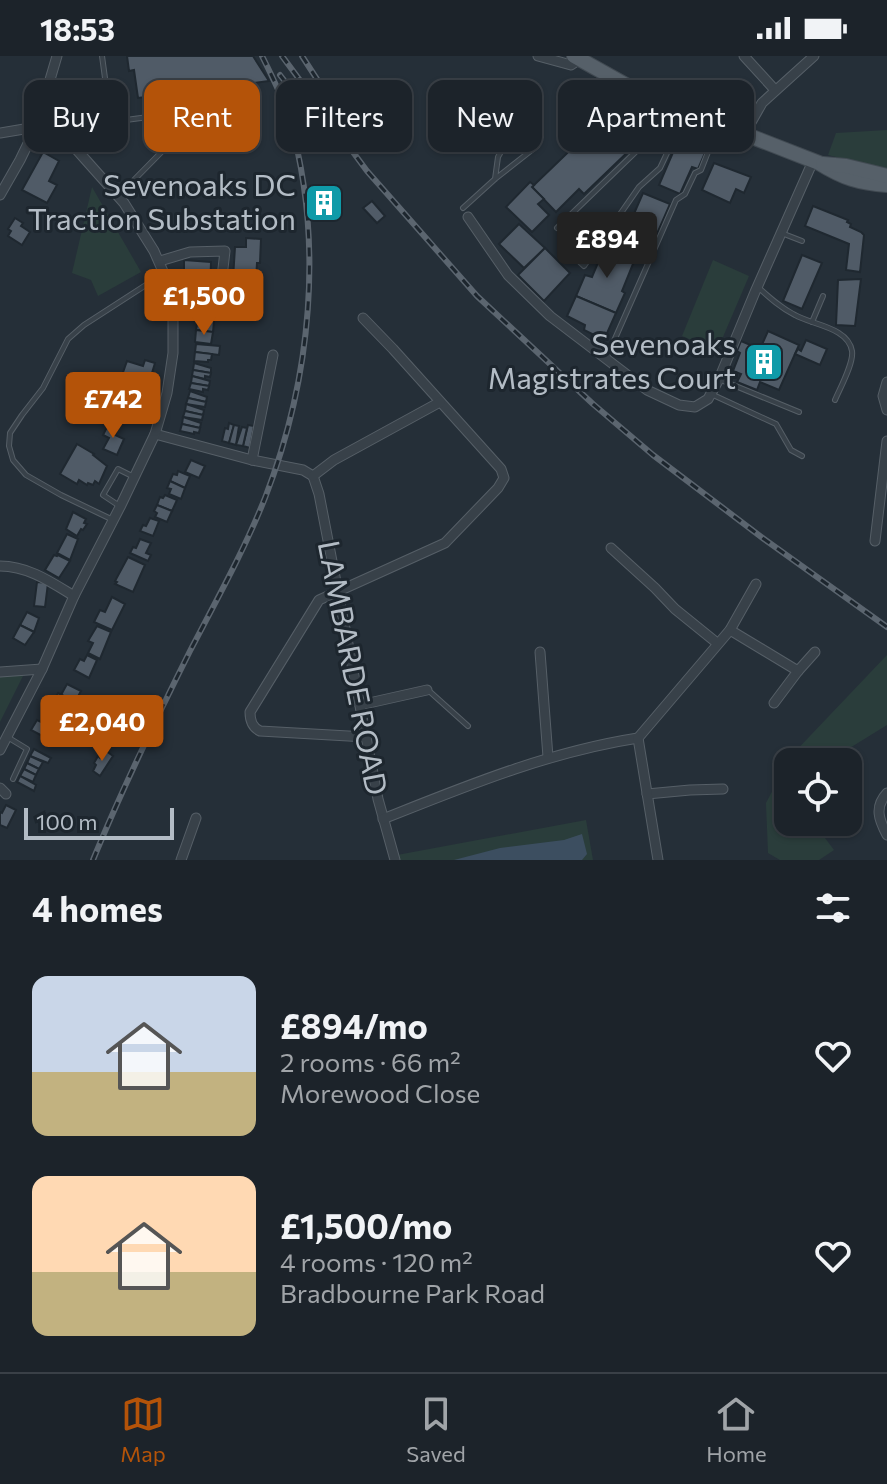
<!DOCTYPE html>
<html lang="en">
<head>
<meta charset="utf-8">
<style>
	body { margin:0; font-family:Commissioner,sans-serif; background:#252b32; color:#f1f3f6; height:100vh; display:flex; flex-direction:column; font-size:30px; white-space:nowrap }
	* { box-sizing:border-box; margin:0 }
	p { font-size:26px; color:#a0a4a8 }
	.icon { flex:none; width:44px; height:44px; fill:none; stroke:currentColor; stroke-width:2; stroke-linecap:round; stroke-linejoin:round }
	.map { position:relative; height:804px; overflow:hidden }
	.panel { display:flex; flex-direction:column; background:#1c232a; flex:1 }
	.panel>* { flex:none }
	.banner { position:absolute; left:24px; top:24px; width:840px; height:72px; display:flex; gap:16px }
	.tools { position:absolute; left:774px; top:692px; display:grid; gap:16px }
	.tools a { display:grid; place-items:center; width:88px; height:88px; border-radius:16px; background:#1c232a; box-shadow:0 2px 6px #0004,0 0 0 2px #3a4047; font-size:40px }
	.scale { position:absolute; left:24px; bottom:20px; width:150px; box-sizing:border-box; padding-left:8px; border:4px solid #b3bcc5; border-top:0; font-size:22px; line-height:28px; white-space:nowrap; color:#b3bcc5; -webkit-text-stroke:6px #1d262e; paint-order:stroke }
	.price { position:absolute; translate:-50% -68px; padding:0 18px; border-radius:8px; background:#b45309; color:#fff; font-size:26px; line-height:52px; filter:drop-shadow(0 2px 4px #0008) }
	.price::after { content:''; position:absolute; left:50%; top:48px; width:24px; height:18px; margin-left:-12px; background:inherit; clip-path:polygon(0 0,100% 0,50% 100%) }
	.price.active { background:#222; color:#fff }
	ul { padding:0; list-style:none }
	li { display:flex; align-items:center; gap:24px; height:200px; padding:0 32px }
	li span { display:grid; place-items:center; flex:none; width:224px; height:160px; border-radius:16px; color:#555 }
	li>.icon { margin-inline-start:auto }
	span .icon { width:96px; height:96px; fill:#fffc; stroke-width:1 }
	li b { font-size:34px }
	h2 { display:flex; justify-content:space-between; align-items:center; height:96px; padding:0 32px; font-size:34px }
	.chip { padding:0 28px; border-radius:16px; background:#1c232a; box-shadow:0 2px 6px #0004,0 0 0 2px #3a4047; font-size:28px; line-height:72px }
	.chip.active { background:#b45309; color:#fff }
	.status { display:flex; justify-content:space-between; align-items:center; height:56px; padding:0 40px; background:#1c232a; direction:ltr }
	.status svg { height:22px; fill:currentColor }
	.tabs { display:flex; justify-content:space-around; align-items:center; height:112px; border-top:2px solid #3a4047; background:#1c232a; font-size:22px; color:#a0a4a8 }
	.tabs a { display:grid; justify-items:center; gap:4px }
	.tabs .active { color:#b45309 }
	.map>svg:first-child { display:block }
	.green { fill:#2a3d3b }
	.water { fill:#3c4e60 }
	.building { fill:#505b67; stroke:#1f2830; stroke-width:2 }
	.lines { fill:none; stroke-linecap:round; stroke-linejoin:round }
	.lane-casing { stroke:#565f67; stroke-width:6 }
	.street-casing { stroke:#565f67; stroke-width:11 }
	.primary-casing { stroke:#414a52; stroke-width:16 }
	.lane { stroke:#384149; stroke-width:4 }
	.street { stroke:#384149; stroke-width:9 }
	.primary { stroke:#566069; stroke-width:14 }
	.rail-casing { stroke:#5b656f; stroke-width:6 }
	.rail { stroke:#1d262e; stroke-width:3; stroke-dasharray:9; stroke-linecap:butt }
	.labels { text-anchor:middle; stroke-width:6; stroke-linejoin:round; paint-order:stroke }
	.poi-label { font-size:30px; fill:#b3bcc5; stroke:#1d262e; text-anchor:end }
	.street-label { font-size:30px; fill:#b3bcc5; stroke:#1d262e }
</style>
</head>
<body>
<div class="status"><b>18:53</b><svg viewBox="0 0 49 12"><path d="M0 12V9h3v3zM5 12V6h3v6zM10 12V3h3v9zM15 12V0h3v12zM26 1h20v11H26zM47 4h2v5h-2z"/></svg></div>
<div class="map">
<svg width="887" height="804" viewBox="0 0 887 804">
	<rect width="100%" height="100%" fill="#252f38"/>
	<!-- green -->
	<g class="green">
		<polygon points="887,74 887,114 828,99 836,77"/>
		<polygon points="92,131 141,216 98,240 91,224 72,217"/>
		<polygon points="713,204 749,220 717,295 682,280"/>
		<polygon points="887,599 887,669 827,706 788,706 788,766 813,766 834,794 819,804 780,804 768,797 766,747 790,701"/>
		<polygon points="24,618 0,666 0,621"/>
		<polygon points="586,764 593,804 398,804 397,799"/>
	</g>
	<!-- water -->
	<polygon class="water" points="582,778 587,798 582,804 454,804 500,792 564,784"/>
	<!-- building -->
	<g class="building">
		<polygon points="127,0 253,0 269,25 138,42 134,14 129,15"/>
		<polygon points="596,21 614,31 603,47 587,38"/>
		<polygon points="600,58 621,79 623,77 635,89 584,138 579,133 556,156 532,131 590,75 586,72"/>
		<polygon points="677,87 705,97 698,113 692,111 680,138 659,129"/>
		<polygon points="43,96 59,105 49,125 57,129 47,147 22,134"/>
		<polygon points="714,107 751,121 744,137 736,133 730,147 702,134"/>
		<polygon points="530,126 534,129 532,131 544,143 538,148 549,159 532,176 506,151"/>
		<polygon points="332,131 332,137 327,137 328,157 322,158 320,132"/>
		<polygon points="643,137 670,148 653,187 626,176"/>
		<polygon points="372,145 385,160 377,167 363,152"/>
		<polygon points="813,150 848,164 847,166 851,168 850,171 861,176 864,179 860,216 846,214 849,188 805,170"/>
		<polygon points="15,162 23,167 21,170 30,176 22,189 8,180 11,175 8,173"/>
		<polygon points="519,168 545,192 524,212 499,188"/>
		<polygon points="246,182 261,183 260,207 257,207 256,224 233,223 235,191 246,191"/>
		<polygon points="605,190 635,203 622,235 625,237 616,257 576,240 585,219 592,221"/>
		<polygon points="545,192 570,217 544,245 518,219"/>
		<polygon points="802,199 822,207 802,253 783,245"/>
		<polygon points="184,204 211,206 210,236 184,235"/>
		<polygon points="861,223 855,270 836,269 838,224"/>
		<polygon points="576,240 616,257 604,284 584,274 585,269 567,260"/>
		<polygon points="196,241 210,242 209,251 195,249"/>
		<polygon points="195,249 209,251 208,259 194,258"/>
		<polygon points="198,263 214,265 213,276 196,274"/>
		<polygon points="196,274 213,276 211,288 195,286"/>
		<polygon points="768,275 799,289 779,334 760,326 757,334 737,326 741,318 733,315 740,297 737,295 741,285 760,293"/>
		<polygon points="806,284 827,293 820,309 795,298 798,293 801,295"/>
		<polygon points="196,288 220,290 219,299 195,296"/>
		<polygon points="195,296 212,298 211,304 208,304 208,306 194,305"/>
		<polygon points="145,304 155,307 149,327 136,321 134,327 121,322 127,305 143,310"/>
		<polygon points="194,307 211,312 211,317 193,314"/>
		<polygon points="193,314 211,317 210,321 205,320 205,323 192,320"/>
		<polygon points="192,320 210,325 209,330 191,327"/>
		<polygon points="191,327 209,330 208,334 203,333 203,336 189,333"/>
		<polygon points="127,335 143,342 139,351 132,348 128,357 120,353"/>
		<polygon points="190,335 207,341 206,346 188,342"/>
		<polygon points="188,342 206,346 205,351 186,348"/>
		<polygon points="186,348 204,354 203,359 185,355"/>
		<polygon points="185,355 203,359 202,364 183,361"/>
		<polygon points="183,361 201,367 200,372 182,368"/>
		<polygon points="109,367 118,371 115,379 124,383 117,399 103,393 109,382 103,379"/>
		<polygon points="229,367 234,369 229,387 222,385 225,372 228,373"/>
		<polygon points="182,368 200,372 199,377 194,376 194,378 180,375"/>
		<polygon points="234,369 239,370 236,389 229,387"/>
		<polygon points="248,369 254,370 250,392 243,390"/>
		<polygon points="242,371 247,372 243,390 236,389"/>
		<polygon points="77,388 94,398 93,399 107,410 99,428 95,425 93,429 88,427 87,429 79,424 77,428 60,418"/>
		<polygon points="191,404 205,410 199,422 185,416"/>
		<polygon points="178,415 190,420 185,432 170,425 173,418 177,419"/>
		<polygon points="170,425 185,432 181,443 169,438 171,433 167,432"/>
		<polygon points="165,439 177,444 172,455 157,449 160,441 163,442"/>
		<polygon points="157,449 172,455 167,466 155,461 157,457 154,455"/>
		<polygon points="73,456 86,463 84,467 87,468 83,474 81,473 77,480 66,473"/>
		<polygon points="150,462 159,465 153,480 140,475 143,469 146,470"/>
		<polygon points="67,478 78,483 70,504 57,497"/>
		<polygon points="140,483 151,487 146,497 151,499 148,505 130,497 133,491 136,492"/>
		<polygon points="54,499 57,500 58,499 70,505 59,522 45,514"/>
		<polygon points="128,501 145,509 133,536 115,528 117,526 115,525"/>
		<polygon points="37,526 48,527 45,551 34,550"/>
		<polygon points="112,541 125,548 112,574 94,566 100,554 105,556"/>
		<polygon points="27,556 39,562 34,576 20,569"/>
		<polygon points="20,569 34,576 25,589 13,582"/>
		<polygon points="97,570 111,576 100,603 88,597 93,587 88,585"/>
		<polygon points="87,599 97,604 89,622 74,614 80,603 84,605"/>
		<polygon points="67,628 81,635 75,646 61,639"/>
		<polygon points="58,637 73,645 67,656 52,648"/>
		<polygon points="45,658 58,665 48,683 31,674 37,664 41,666"/>
		<polygon points="34,693 51,702 48,707 30,700"/>
		<polygon points="105,694 113,700 100,720 93,715 96,709 94,707 98,700 100,702"/>
		<polygon points="30,700 43,706 39,713 27,707"/>
		<polygon points="27,707 39,713 36,719 24,713"/>
		<polygon points="24,713 36,719 33,726 20,720"/>
		<polygon points="20,720 36,729 34,735 17,726"/>
		<polygon points="6,749 16,754 7,772 0,769 0,756 2,757"/>
	</g>
	<g class="lines">
		<defs>
			<g id="lane">
				<polyline points="102,0 111,66 193,55"/>
				<polyline points="619,52 656,70"/>
				<polyline points="117,137 131,127 188,69"/>
				<polyline points="463,152 495,123 537,90 541,80 540,76 523,67 517,68 498,101 495,123"/>
				<polyline points="557,172 652,80 665,50"/>
				<polyline points="784,178 802,185"/>
				<polyline points="606,179 651,199"/>
				<polyline points="569,196 584,210 639,131 660,112 677,76 710,91 701,114 695,117 685,138 676,144 606,303"/>
				<path d="M759 232C770 242 781 252 795 259 812 269 848 271 852 295 854 307 840 332 835 344"/>
				<polyline points="812,266 823,240"/>
				<polyline points="721,324 799,356"/>
				<polyline points="711,338 776,368 791,394 802,400"/>
				<polyline points="118,449 103,439 118,413 134,421"/>
				<polyline points="111,463 61,439 26,419 13,404 9,390 10,377 22,359 43,332 68,283 84,269 149,227 162,221"/>
				<polyline points="428,634 468,670"/>
				<polyline points="9,682 27,693 13,723"/>
			</g>
			<g id="street">
				<polyline points="538,0 571,9 580,3"/>
				<polyline points="744,0 775,34"/>
				<polyline points="0,77 36,71"/>
				<polyline points="745,77 762,47 814,0"/>
				<polyline points="0,139 20,104 36,71 57,0"/>
				<polyline points="468,161 508,219 550,260 647,334 679,349 695,351 708,343 719,323 755,236 813,105"/>
				<polyline points="160,205 190,196 225,195 221,230"/>
				<path d="M363 262 393 293 501 413 504 422 498 432 445 487 319 544 250 656C250 665 252 671 260 675L366 681"/>
				<polyline points="887,326 883,340 887,354"/>
				<polyline points="155,378 252,404 303,414 313,420"/>
				<polyline points="252,404 273,299"/>
				<polyline points="313,420 319,438 378,743 395,804"/>
				<polyline points="313,420 334,404 440,346"/>
				<polyline points="875,485 887,385"/>
				<polyline points="611,492 655,532 675,553 717,587"/>
				<path d="M0 510C28 510 51 526 74 540"/>
				<polyline points="730,574 798,615 774,647"/>
				<polyline points="540,596 548,701"/>
				<polyline points="798,615 815,596"/>
				<polyline points="0,616 42,613"/>
				<polyline points="360,649 427,634"/>
				<polyline points="0,694 42,613 74,540 120,451 155,378 167,337 173,297 173,256 165,220 154,195 124,147 76,93 39,61"/>
				<polyline points="0,732 6,738"/>
				<path d="M887 737C874 751 879 764 887 779"/>
				<polyline points="647,738 690,734 723,733"/>
				<path d="M383 763C466 730 548 696 638 682"/>
				<polyline points="181,804 196,762"/>
				<polyline points="658,804 638,682 730,574 756,528"/>
			</g>
			<g id="primary">
				<path d="M574 0 642 38 819 107C843 122 859 127 887 129"/>
				<polyline points="823,108 846,110 887,120"/>
			</g>
		</defs>
		<!-- lane casing -->
		<use href="#lane" class="lane-casing"/>
		<!-- street casing -->
		<use href="#street" class="street-casing"/>
		<!-- primary casing -->
		<use href="#primary" class="primary-casing"/>
		<!-- lane -->
		<use href="#lane" class="lane"/>
		<!-- street -->
		<use href="#street" class="street"/>
		<!-- primary -->
		<use href="#primary" class="primary"/>
		<defs>
			<g id="rail">
				<polyline points="282,0 367,115 477,240 593,348 653,399 764,483 887,571"/>
				<polyline points="302,0 350,74"/>
				<polyline points="280,19 324,76"/>
				<path d="M93 804C122 733 156 663 190 595 216 545 244 495 265 442 311 323 325 186 289 61 282 40 272 20 262 0"/>
			</g>
		</defs>
		<!-- rail casing -->
		<use href="#rail" class="rail-casing"/>
		<!-- rail -->
		<use href="#rail" class="rail"/>
	</g>
	<!-- icons -->
	<defs>
		<symbol id="building-square" viewBox="-11 -11 22 22"><rect x="-9" y="-9" width="18" height="18" rx="4" fill="#0f9aa8" stroke="#1d262e"/><path d="M-4-6H4V6H1V3H-1V6H-4ZM-2.5-4.3h1.7v1.8h-1.7ZM.8-4.3h1.7v1.8H.8ZM-2.5-1h1.7V.8h-1.7ZM.8-1h1.7V.8H.8Z" fill="#fff"/></symbol>
	</defs>
	<g fill-rule="evenodd">
		<use href="#building-square" x="302" y="125" width="44" height="44"/>
		<use href="#building-square" x="742" y="284" width="44" height="44"/>
	</g>
	<g class="labels">
		<!-- poi labels -->
		<g class="poi-label">
			<text x="296" y="140">Sevenoaks DC<tspan x="296" dy="34">Traction Substation</tspan></text>
			<text x="736" y="299">Sevenoaks<tspan x="736" dy="34">Magistrates Court</tspan></text>
		</g>
		<!-- street labels -->
		<g class="street-label">
			<text transform="translate(352 612) rotate(79)" y="10">LAMBARDE ROAD</text>
		</g>
	</g>
</svg>
<div class="tools">
<a><svg class="icon" aria-label="locate" viewBox="0 0 24 24"><circle cx="12" cy="12" r="6"/><path d="M12 2v4M12 18v4M2 12h4M18 12h4"/></svg></a>
</div>
<div class="scale">100 m</div>
<b class="price active" style="left:607px;top:224px">£894</b>
<b class="price" style="left:204px;top:281px">£1,500</b>
<b class="price" style="left:113px;top:384px">£742</b>
<b class="price" style="left:102px;top:707px">£2,040</b>
<div class="banner">
<a class="chip">Buy</a>
<a class="chip active">Rent</a>
<a class="chip">Filters</a>
<a class="chip">New</a>
<a class="chip">Apartment</a>
</div>
</div>
<section class="panel">
<h2>4 homes<svg class="icon" aria-label="filters" viewBox="0 0 24 24"><path d="M4 7h16M4 17h16"/><circle cx="9" cy="7" r="2"/><circle cx="15" cy="17" r="2"/></svg></h2>
<ul>
<li><span style="background:linear-gradient(#c9d6e8 60%,#c2b280 0)"><svg class="icon" aria-label="home" viewBox="0 0 24 24"><path d="M3 11l9-7 9 7M6 9v11h12V9"/></svg></span><div><b>£894/mo</b><p>2 rooms · 66 m²</p><p>Morewood Close</p></div><svg class="icon" aria-label="heart" viewBox="0 0 24 24"><path d="M12 20l-8-8c-3-5 5-10 8-4 3-6 11-1 8 4z"/></svg></li>
<li><span style="background:linear-gradient(#ffd9b3 60%,#c2b280 0)"><svg class="icon" aria-label="home" viewBox="0 0 24 24"><path d="M3 11l9-7 9 7M6 9v11h12V9"/></svg></span><div><b>£1,500/mo</b><p>4 rooms · 120 m²</p><p>Bradbourne Park Road</p></div><svg class="icon" aria-label="heart" viewBox="0 0 24 24"><path d="M12 20l-8-8c-3-5 5-10 8-4 3-6 11-1 8 4z"/></svg></li>
</ul>
</section>
<nav class="tabs">
<a class="active"><svg class="icon" aria-label="map" viewBox="0 0 24 24"><path d="M3 6l6-2 6 2 6-2v14l-6 2-6-2-6 2zM9 4v14M15 6v14"/></svg>Map</a>
<a><svg class="icon" aria-label="saved" viewBox="0 0 24 24"><path d="M7 4h10v16l-5-4-5 4z"/></svg>Saved</a>
<a><svg class="icon" aria-label="home" viewBox="0 0 24 24"><path d="M3 11l9-7 9 7M6 9v11h12V9"/></svg>Home</a>
</nav>
</body>
</html>
